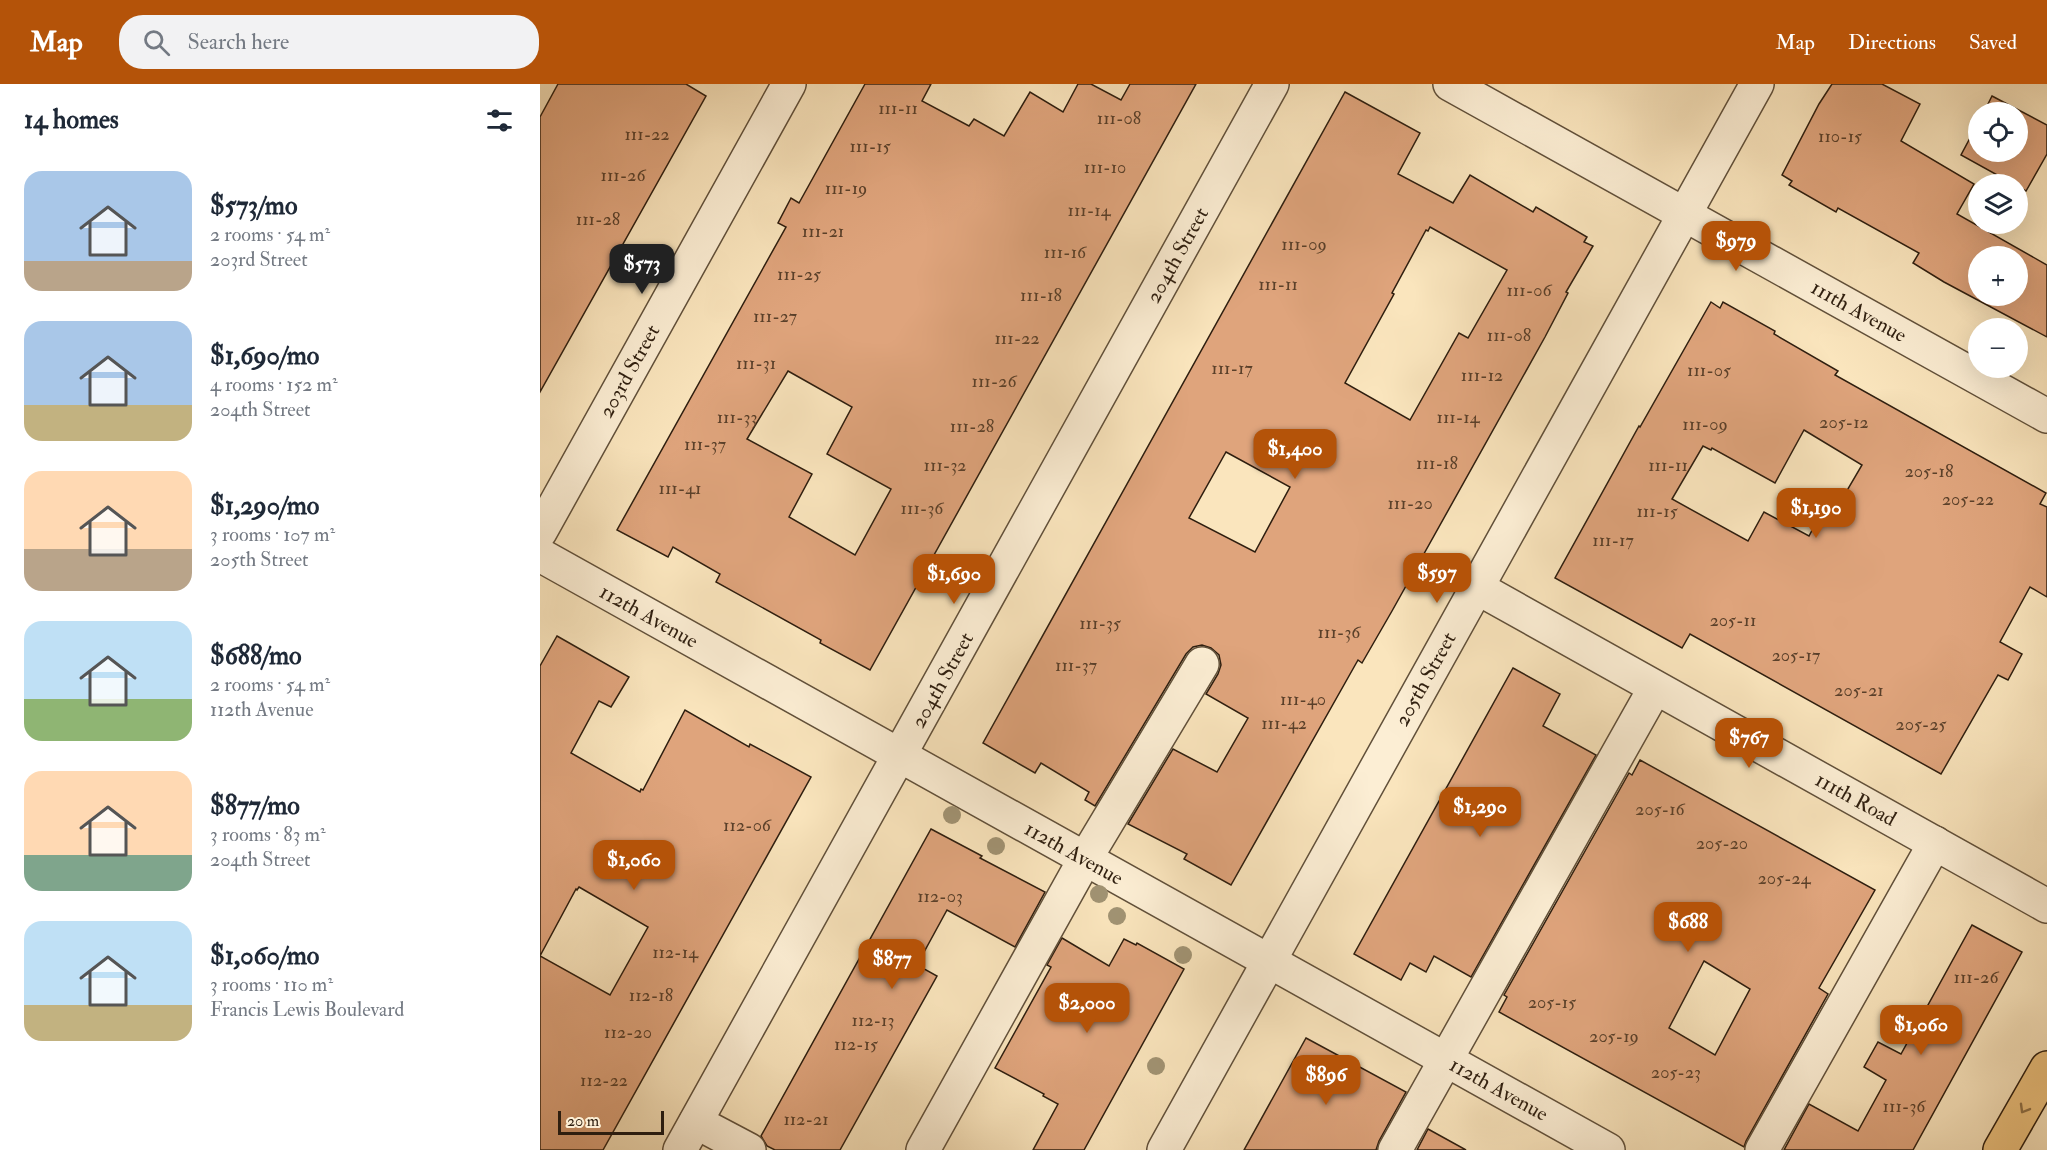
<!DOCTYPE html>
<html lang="en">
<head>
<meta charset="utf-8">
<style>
	body { margin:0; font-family:"IM FELL Double Pica",serif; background:#f2f2f3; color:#1f2937; height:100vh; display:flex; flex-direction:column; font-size:22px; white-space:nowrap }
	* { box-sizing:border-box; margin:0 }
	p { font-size:20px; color:#747a83 }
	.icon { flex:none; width:33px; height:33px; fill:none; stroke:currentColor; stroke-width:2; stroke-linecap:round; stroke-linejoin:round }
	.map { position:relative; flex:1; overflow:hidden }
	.side { display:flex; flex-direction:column; background:#fff; width:540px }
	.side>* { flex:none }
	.fabs { position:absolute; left:1428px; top:18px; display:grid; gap:12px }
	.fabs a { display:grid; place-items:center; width:60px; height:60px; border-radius:50%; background:#fff; box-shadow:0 6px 24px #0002; font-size:30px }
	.scale { position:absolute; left:18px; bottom:15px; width:106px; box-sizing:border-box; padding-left:6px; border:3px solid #2e1e0f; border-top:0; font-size:16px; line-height:21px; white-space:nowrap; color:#2e1e0f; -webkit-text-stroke:4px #fceed4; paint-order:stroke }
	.price { position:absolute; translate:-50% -51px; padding:0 14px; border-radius:12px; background:#b45309; color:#fff; font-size:20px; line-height:39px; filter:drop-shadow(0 2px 3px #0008) }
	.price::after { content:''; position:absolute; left:50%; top:36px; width:18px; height:14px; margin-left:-9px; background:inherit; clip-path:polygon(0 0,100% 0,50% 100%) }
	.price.current { background:#222; color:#fff }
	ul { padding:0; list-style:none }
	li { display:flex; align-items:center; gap:18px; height:150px; padding:0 24px }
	li span { display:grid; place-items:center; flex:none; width:168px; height:120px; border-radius:18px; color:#555 }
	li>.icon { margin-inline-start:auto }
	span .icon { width:72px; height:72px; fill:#fffc; stroke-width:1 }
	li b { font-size:26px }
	h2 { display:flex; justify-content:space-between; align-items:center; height:72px; padding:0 24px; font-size:26px }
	header { display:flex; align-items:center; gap:36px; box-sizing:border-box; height:84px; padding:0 30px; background:#b45309; color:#fff }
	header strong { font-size:28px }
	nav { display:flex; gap:33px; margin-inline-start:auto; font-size:21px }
	.search { width:420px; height:54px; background:#f2f2f3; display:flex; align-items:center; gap:15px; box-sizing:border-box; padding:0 21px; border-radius:24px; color:#747a83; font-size:22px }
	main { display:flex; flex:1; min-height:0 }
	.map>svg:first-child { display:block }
	.building { fill:#dfa47c; stroke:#2e1e0f; stroke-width:1.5; fill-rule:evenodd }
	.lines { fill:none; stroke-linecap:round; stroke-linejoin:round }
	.minor-casing { stroke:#61503a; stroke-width:36 }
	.major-casing { stroke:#2e1e0f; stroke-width:36 }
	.minor { stroke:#fceed4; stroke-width:33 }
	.major { stroke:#edc27e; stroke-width:33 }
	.tree { fill:#a19373 }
	.oneway { stroke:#8e7046 }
	.labels { text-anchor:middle; stroke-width:6; stroke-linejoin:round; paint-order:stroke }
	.number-label { font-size:18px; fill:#5a402a }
	.street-label { font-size:21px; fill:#2e1e0f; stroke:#fceed4 }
</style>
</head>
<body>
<header>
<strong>Map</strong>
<div class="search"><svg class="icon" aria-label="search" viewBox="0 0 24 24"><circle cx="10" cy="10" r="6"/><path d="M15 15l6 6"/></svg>Search here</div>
<nav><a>Map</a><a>Directions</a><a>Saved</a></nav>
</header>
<main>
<section class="side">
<h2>14 homes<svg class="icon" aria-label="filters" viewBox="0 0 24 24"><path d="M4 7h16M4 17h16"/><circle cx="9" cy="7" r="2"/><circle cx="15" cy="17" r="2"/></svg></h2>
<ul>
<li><span style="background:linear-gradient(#a9c7e8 75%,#b9a48a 0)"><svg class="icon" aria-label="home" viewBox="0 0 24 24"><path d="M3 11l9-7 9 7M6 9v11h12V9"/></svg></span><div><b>$573/mo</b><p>2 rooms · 54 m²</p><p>203rd Street</p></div></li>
<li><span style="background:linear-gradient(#a9c7e8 70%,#c2b280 0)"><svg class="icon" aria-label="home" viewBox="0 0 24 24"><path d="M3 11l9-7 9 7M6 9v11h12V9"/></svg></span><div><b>$1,690/mo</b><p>4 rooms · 152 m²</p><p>204th Street</p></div></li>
<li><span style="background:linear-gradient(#ffd9b3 65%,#b9a48a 0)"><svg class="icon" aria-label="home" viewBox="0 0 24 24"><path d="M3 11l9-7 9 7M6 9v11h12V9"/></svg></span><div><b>$1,290/mo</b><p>3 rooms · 107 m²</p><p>205th Street</p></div></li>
<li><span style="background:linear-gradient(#bfe0f5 65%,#8fb573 0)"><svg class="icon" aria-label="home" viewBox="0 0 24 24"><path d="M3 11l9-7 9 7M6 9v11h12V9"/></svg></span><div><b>$688/mo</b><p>2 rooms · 54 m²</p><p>112th Avenue</p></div></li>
<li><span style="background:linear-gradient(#ffd9b3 70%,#7fa58c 0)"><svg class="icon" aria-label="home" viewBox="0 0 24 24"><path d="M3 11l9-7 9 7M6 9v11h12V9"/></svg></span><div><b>$877/mo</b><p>3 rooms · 83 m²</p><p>204th Street</p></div></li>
<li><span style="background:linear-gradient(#bfe0f5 70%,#c2b280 0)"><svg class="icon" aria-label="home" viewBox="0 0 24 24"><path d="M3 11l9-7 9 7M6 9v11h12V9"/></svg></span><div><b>$1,060/mo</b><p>3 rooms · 110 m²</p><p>Francis Lewis Boulevard</p></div></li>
</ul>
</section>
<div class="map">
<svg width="1507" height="1066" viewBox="0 0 1507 1066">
	<rect width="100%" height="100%" fill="#fae5bd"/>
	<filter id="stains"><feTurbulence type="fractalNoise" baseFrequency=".00333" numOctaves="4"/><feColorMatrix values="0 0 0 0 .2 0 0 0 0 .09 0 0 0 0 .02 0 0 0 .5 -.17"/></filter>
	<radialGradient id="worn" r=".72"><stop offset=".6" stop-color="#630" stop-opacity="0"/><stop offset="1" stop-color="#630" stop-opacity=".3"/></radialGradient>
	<!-- building -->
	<g class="building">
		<polygon points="18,0 146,0 166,12 0,308 0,33"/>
		<path d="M325 0H391L382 17 429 42 434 35 464 52 490 8 523 28 538 0H551L581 16 590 0H656L330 586 280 559 281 556 176 498 180 490 133 463 128 473 77 446 246 143 238 139 251 114 259 119ZM248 287 312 323 287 370 351 405 315 471 249 433 272 390 207 355Z"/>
		<path d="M1292 0H1342L1380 20 1361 57 1434 100 1417 130 1507 181V253L1404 198 1373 179 1379 169 1298 124 1296 128 1249 101 1252 97 1242 91 1279 20ZM1438 172H1478V212H1438Z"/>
		<path d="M805 8 880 49 858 90 913 119 930 91 993 128 996 123 1047 153 1044 158 1053 162 1026 208 1028 209 1005 253 852 527 822 579 818 576 691 801 644 775 647 770 588 740 633 665 677 688 708 634 666 610 678 590 681 581 679 571 671 564 662 561 653 563 646 570 555 722 545 716 549 708 501 679 495 689 443 659ZM890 143 967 186 928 254 919 249 870 336 805 299 854 210 852 209 886 146 888 147ZM686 368 750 403 715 468 649 434Z"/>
		<polygon points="1452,12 1507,41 1507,70 1486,107 1421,71 1438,39 1438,68 1478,68 1478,28 1444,28"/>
		<path d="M1171 218 1180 224 1183 218 1235 247 1234 250 1298 287 1295 291 1506 409 1500 420 1507 423V513L1490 503 1460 558 1482 570 1468 596 1458 591 1401 690 1150 550 1142 564 1015 494 1099 342 1100 343ZM1264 346 1322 381 1295 427 1285 422 1269 452 1224 428 1208 457 1132 415 1163 362 1171 366 1172 364 1235 399Z"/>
		<path d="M17 552 89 593 71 623 59 617 31 669 100 708 101 705 103 706 145 626 209 663 210 660 271 693 63 1066H0V582ZM39 803 108 843 70 911 0 872 36 805 37 806Z"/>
		<polygon points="973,584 1020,610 1003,642 1056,671 931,893 894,872 886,888 870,879 861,896 814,870"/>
		<path d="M1100 676 1335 806 1279 904 1288 910 1206 1057 1204 1063 959 928 967 913 964 911 1089 689 1092 691ZM1164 877 1210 905 1175 971 1129 944Z"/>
		<polygon points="391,745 442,772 440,774 505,808 475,863 407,826 377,881 397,892 300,1066 235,1066 227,1062 221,1052"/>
		<polygon points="1432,841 1482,868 1373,1066 1244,1066 1269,1020 1318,1047 1346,996 1324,983 1338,958 1361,970"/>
		<polygon points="522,854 569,882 584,855 596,861 597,859 644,885 544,1066 493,1066 518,1020 503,1012 504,1010 455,984 511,883 507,881"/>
		<polygon points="766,954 866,1008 839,1057 836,1066 704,1066"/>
		<polygon points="888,1045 926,1066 877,1066"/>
	</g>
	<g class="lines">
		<defs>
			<g id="minor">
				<polyline points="910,0 1507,332"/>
				<polyline points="0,448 249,0"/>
				<polyline points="0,471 1068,1066"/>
				<polyline points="936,503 1507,822"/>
				<polyline points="156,1038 209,1066"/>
				<polyline points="140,1066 732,0"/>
				<polyline points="383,1066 545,775 662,580"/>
				<polyline points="624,1066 1217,0"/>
				<polyline points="855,1066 1115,604"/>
				<polyline points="1222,1066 1395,759"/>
			</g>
			<polyline id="major" points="1460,1066 1507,984"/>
		</defs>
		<!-- minor casing -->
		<use href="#minor" class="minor-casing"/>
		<!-- major casing -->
		<use href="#major" class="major-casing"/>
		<!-- minor -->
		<use href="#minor" class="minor"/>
		<!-- major -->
		<use href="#major" class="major"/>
	</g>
	<!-- trees -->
	<g class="tree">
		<circle cx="412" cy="731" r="9"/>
		<circle cx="456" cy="762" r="9"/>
		<circle cx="559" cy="810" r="9"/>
		<circle cx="577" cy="832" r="9"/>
		<circle cx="643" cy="871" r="9"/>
		<circle cx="616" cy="982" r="9"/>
	</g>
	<!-- one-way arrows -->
	<defs><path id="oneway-chevron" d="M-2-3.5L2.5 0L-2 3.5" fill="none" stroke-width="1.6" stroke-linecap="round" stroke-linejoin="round" transform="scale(1.5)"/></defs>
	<use class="oneway" href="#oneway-chevron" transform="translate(1484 1025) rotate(120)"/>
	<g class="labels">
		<!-- number labels -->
		<g class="number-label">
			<text x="358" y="30">111-11</text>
			<text x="579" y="40">111-08</text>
			<text x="107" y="56">111-22</text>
			<text x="1300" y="58">110-15</text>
			<text x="330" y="68">111-15</text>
			<text x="565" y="89">111-10</text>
			<text x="83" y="97">111-26</text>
			<text x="306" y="110">111-19</text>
			<text x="549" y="132">111-14</text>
			<text x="58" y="141">111-28</text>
			<text x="283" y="153">111-21</text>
			<text x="764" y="166">111-09</text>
			<text x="525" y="174">111-16</text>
			<text x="259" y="196">111-25</text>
			<text x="738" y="206">111-11</text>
			<text x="989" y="212">111-06</text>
			<text x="501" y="217">111-18</text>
			<text x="235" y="238">111-27</text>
			<text x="969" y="257">111-08</text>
			<text x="477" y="260">111-22</text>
			<text x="216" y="285">111-31</text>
			<text x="692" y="290">111-17</text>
			<text x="1169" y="292">111-05</text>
			<text x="942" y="297">111-12</text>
			<text x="454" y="303">111-26</text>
			<text x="197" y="339">111-33</text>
			<text x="918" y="339">111-14</text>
			<text x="1304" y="344">205-12</text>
			<text x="1165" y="346">111-09</text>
			<text x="432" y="348">111-28</text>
			<text x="165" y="366">111-37</text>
			<text x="897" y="385">111-18</text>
			<text x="405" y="387">111-32</text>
			<text x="1128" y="387">111-11</text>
			<text x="1389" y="393">205-18</text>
			<text x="140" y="410">111-41</text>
			<text x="1428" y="421">205-22</text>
			<text x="870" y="425">111-20</text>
			<text x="382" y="430">111-36</text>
			<text x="1117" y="433">111-15</text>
			<text x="1073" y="462">111-17</text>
			<text x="1193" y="542">205-11</text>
			<text x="560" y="545">111-35</text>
			<text x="799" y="554">111-36</text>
			<text x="1256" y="577">205-17</text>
			<text x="536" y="587">111-37</text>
			<text x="1319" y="612">205-21</text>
			<text x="763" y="621">111-40</text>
			<text x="744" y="645">111-42</text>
			<text x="1381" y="646">205-25</text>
			<text x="1120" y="731">205-16</text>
			<text x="207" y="747">112-06</text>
			<text x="1182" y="765">205-20</text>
			<text x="1244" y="800">205-24</text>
			<text x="400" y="818">112-03</text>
			<text x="135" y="874">112-14</text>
			<text x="1436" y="899">111-26</text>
			<text x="111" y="917">112-18</text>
			<text x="1012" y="924">205-15</text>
			<text x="333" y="942">112-13</text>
			<text x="88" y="954">112-20</text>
			<text x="1074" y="958">205-19</text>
			<text x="316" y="966">112-15</text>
			<text x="1136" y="994">205-23</text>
			<text x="64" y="1002">112-22</text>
			<text x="1364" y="1028">111-36</text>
			<text x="266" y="1041">112-21</text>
		</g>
		<!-- street labels -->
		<g class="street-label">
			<text transform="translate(637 171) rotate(-61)" y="7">204th Street</text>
			<text transform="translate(1319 227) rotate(29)" y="7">111th Avenue</text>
			<text transform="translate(89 287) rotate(-61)" y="7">203rd Street</text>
			<text transform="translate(109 532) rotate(29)" y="7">112th Avenue</text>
			<text transform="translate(885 595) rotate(-61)" y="7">205th Street</text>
			<text transform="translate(402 596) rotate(-61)" y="7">204th Street</text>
			<text transform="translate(1316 715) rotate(29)" y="7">111th Road</text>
			<text transform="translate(534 769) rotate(29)" y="7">112th Avenue</text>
			<text transform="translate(959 1005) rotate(29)" y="7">112th Avenue</text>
		</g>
	</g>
	<rect width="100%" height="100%" filter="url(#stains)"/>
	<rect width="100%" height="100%" fill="url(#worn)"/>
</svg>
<div class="fabs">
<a><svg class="icon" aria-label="locate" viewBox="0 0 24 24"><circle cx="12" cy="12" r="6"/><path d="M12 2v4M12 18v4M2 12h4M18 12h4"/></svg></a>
<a><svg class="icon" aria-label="layers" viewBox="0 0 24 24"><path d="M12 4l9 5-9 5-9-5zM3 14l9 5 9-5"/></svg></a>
<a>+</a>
<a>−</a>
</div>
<div class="scale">20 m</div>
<b class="price" style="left:1196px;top:188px">$979</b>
<b class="price current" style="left:102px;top:211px">$573</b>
<b class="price" style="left:755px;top:396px">$1,400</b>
<b class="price" style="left:1276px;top:455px">$1,190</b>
<b class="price" style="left:897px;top:520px">$597</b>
<b class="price" style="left:414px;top:521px">$1,690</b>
<b class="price" style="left:1209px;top:685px">$767</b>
<b class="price" style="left:940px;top:754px">$1,290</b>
<b class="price" style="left:94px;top:807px">$1,060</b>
<b class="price" style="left:1148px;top:869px">$688</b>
<b class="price" style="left:352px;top:906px">$877</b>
<b class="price" style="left:547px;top:950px">$2,000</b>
<b class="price" style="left:1381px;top:972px">$1,060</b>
<b class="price" style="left:786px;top:1022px">$896</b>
</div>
</main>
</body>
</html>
